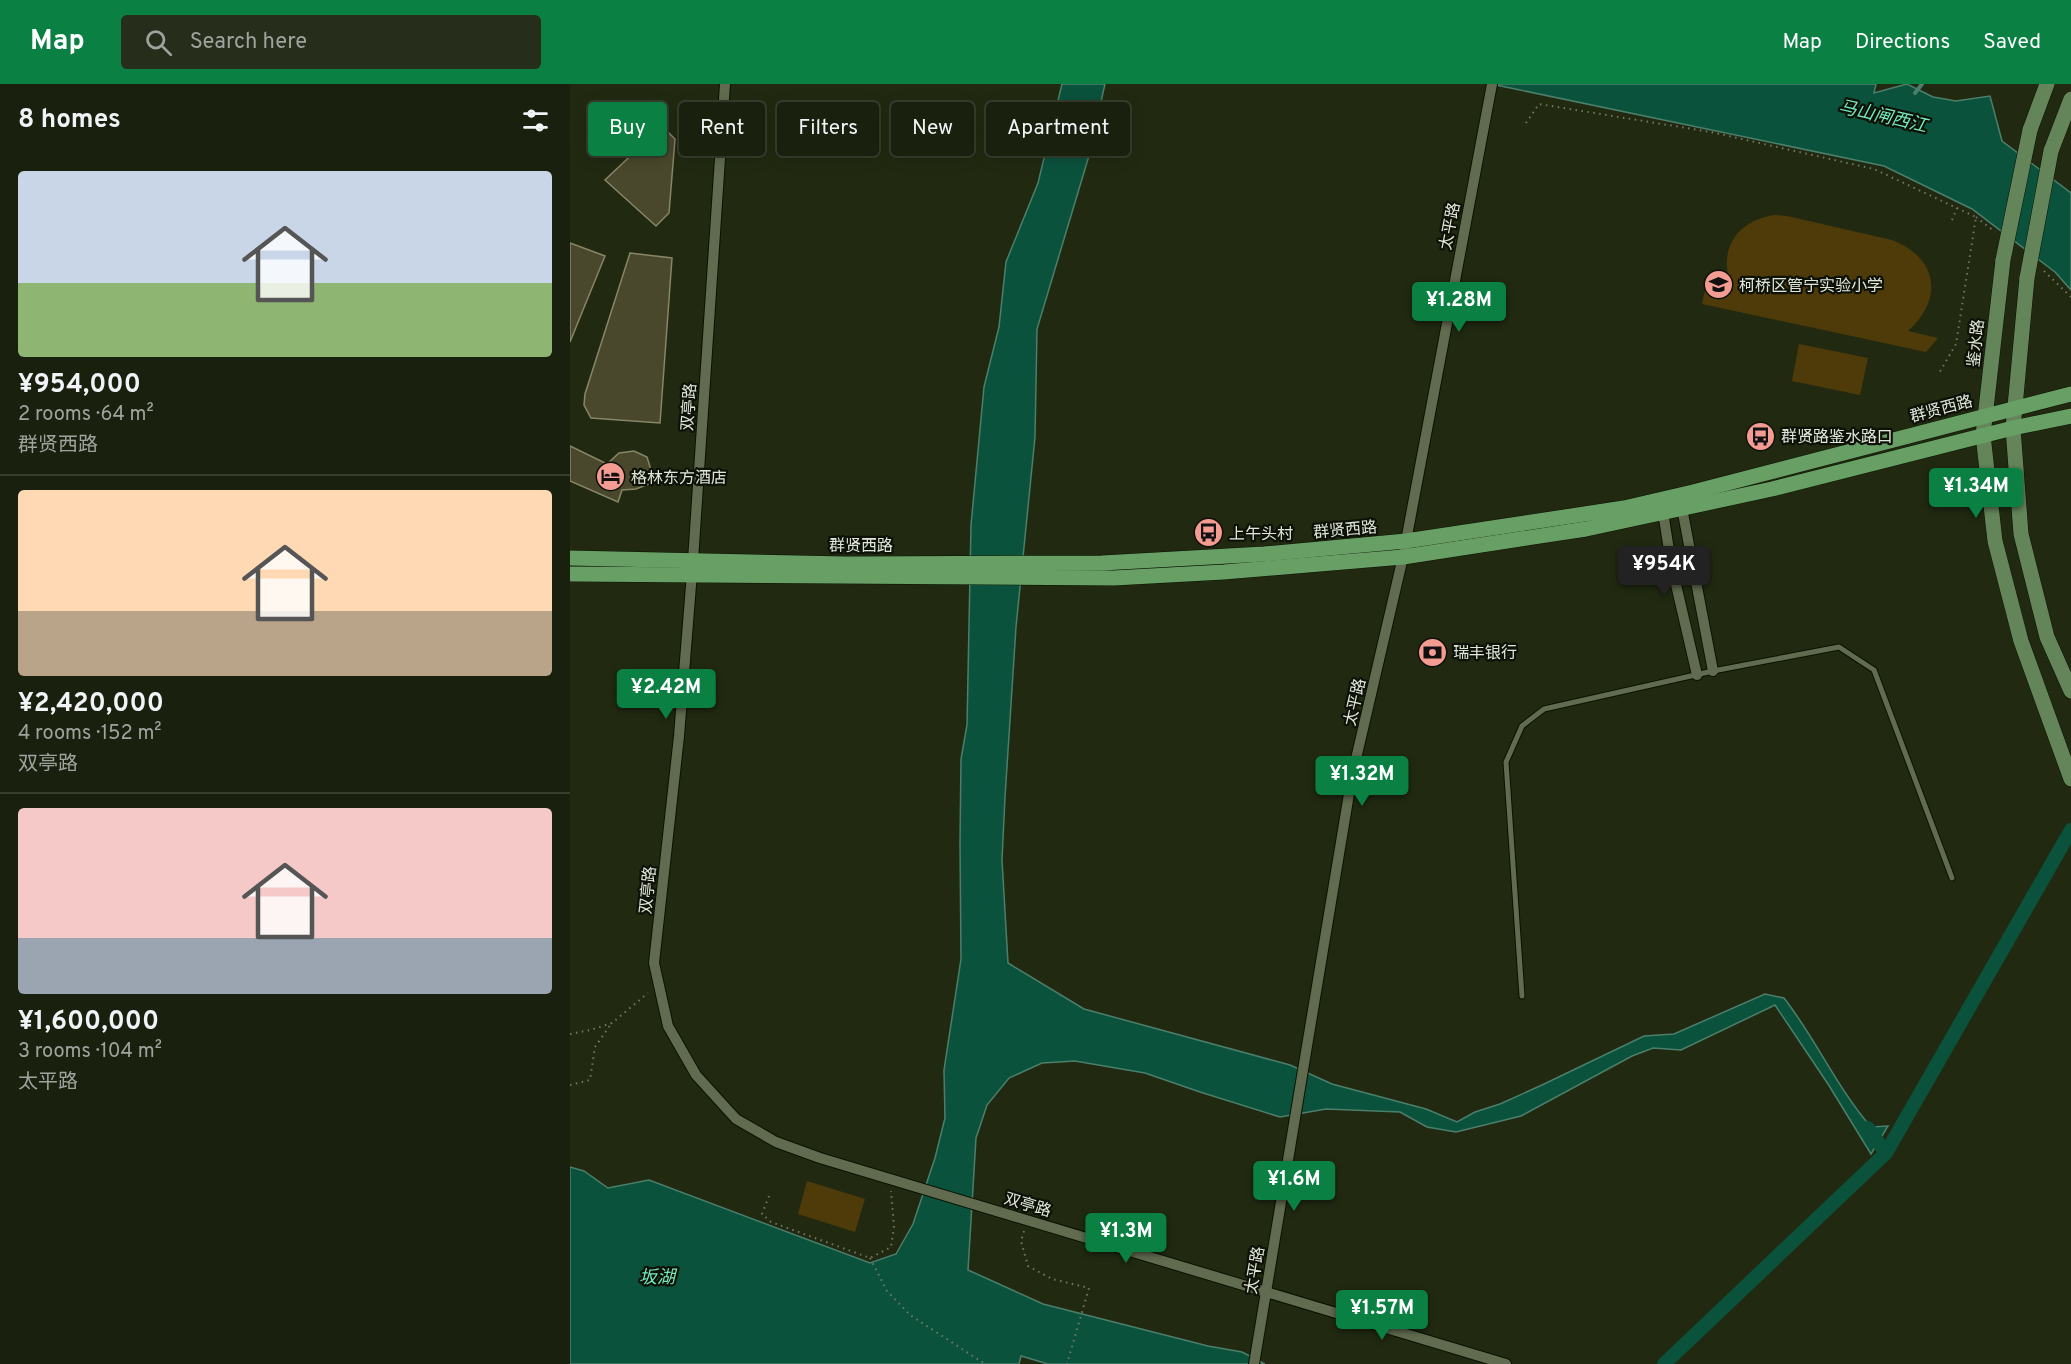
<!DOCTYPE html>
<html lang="en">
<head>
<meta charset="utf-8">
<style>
	body { margin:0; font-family:Overpass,"Noto Sans SC",sans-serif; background:#262d1b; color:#f1f3f6; height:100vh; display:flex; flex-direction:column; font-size:22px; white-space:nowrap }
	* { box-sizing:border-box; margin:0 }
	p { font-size:20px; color:#9fa39d }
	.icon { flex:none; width:33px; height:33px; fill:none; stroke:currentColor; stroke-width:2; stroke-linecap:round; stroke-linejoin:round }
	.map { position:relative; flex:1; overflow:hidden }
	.sheet { display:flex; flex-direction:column; background:#19200d; width:570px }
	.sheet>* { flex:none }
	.top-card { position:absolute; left:18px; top:18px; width:570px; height:54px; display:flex; gap:12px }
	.price { position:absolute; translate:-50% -51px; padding:0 14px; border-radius:6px; background:#0b8043; color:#fff; font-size:20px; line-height:39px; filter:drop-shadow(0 2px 3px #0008) }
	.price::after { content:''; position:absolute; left:50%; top:36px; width:18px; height:14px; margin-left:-9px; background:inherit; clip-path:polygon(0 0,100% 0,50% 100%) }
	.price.current { background:#222; color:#fff }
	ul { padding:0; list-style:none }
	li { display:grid; align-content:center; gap:12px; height:318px; padding:0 18px }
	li+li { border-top:2px solid #373e2e }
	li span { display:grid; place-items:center; height:186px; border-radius:6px; color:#555 }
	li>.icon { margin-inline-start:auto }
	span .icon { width:108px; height:108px; fill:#fffc; stroke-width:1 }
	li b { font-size:26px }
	h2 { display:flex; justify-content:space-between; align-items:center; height:72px; padding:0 18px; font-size:26px }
	.chip { padding:0 21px; border-radius:6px; background:#19200d; box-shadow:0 3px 15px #0003,0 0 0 2px #373e2e; font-size:21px; line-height:54px }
	.chip.current { background:#0b8043; color:#fff }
	header { display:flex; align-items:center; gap:36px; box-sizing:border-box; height:84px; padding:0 30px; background:#0b8043; color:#fff }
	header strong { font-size:28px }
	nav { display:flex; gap:33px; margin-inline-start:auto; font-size:21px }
	.search { width:420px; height:54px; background:#262d1b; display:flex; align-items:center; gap:15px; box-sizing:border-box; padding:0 21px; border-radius:6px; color:#9fa39d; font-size:22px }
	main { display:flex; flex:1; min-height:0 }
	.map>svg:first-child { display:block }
	.green { fill:#4e3b09 }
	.water { fill:#0b523c; stroke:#4b7f6b; stroke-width:1.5 }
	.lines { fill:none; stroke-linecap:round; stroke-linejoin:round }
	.stream { stroke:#4b7f6b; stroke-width:4 }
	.canal { stroke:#0b523c; stroke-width:14 }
	.building { fill:#49482c; stroke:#878667; stroke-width:1.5 }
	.lane-casing { stroke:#0a1200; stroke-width:7 }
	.street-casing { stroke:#0a1200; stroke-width:12 }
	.secondary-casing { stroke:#0a1200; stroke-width:16 }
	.primary-casing { stroke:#0a1200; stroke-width:16 }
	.path { stroke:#717964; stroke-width:2; stroke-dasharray:1.5 4.5; stroke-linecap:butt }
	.lane { stroke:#606b4f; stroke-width:5 }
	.street { stroke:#606b4f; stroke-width:10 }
	.secondary { stroke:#64855a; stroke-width:15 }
	.primary { stroke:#679f65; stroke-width:15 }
	.secondary-bridge-casing { stroke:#0a1200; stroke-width:16; stroke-linecap:butt }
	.secondary-bridge { stroke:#64855a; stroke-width:15 }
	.labels { text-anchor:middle; stroke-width:4.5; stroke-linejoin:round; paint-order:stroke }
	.street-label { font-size:16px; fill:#e0e7d8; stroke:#0d1107 }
	.poi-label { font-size:16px; fill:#e0e7d8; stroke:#0d1107; text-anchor:start }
	.water-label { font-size:18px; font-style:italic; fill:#74e9bc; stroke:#0d1107 }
</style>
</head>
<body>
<header>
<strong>Map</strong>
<div class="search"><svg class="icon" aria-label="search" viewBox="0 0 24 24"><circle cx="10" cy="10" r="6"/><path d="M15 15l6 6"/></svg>Search here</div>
<nav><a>Map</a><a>Directions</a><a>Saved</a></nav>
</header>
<main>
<section class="sheet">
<h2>8 homes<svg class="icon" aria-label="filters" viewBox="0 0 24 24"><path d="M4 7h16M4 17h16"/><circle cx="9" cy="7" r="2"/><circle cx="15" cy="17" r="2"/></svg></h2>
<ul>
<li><span style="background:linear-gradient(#c9d6e8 60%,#8fb573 0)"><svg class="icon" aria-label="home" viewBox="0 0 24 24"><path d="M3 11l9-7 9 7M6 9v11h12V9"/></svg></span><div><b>¥954,000</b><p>2 rooms · 64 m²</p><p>群贤西路</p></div></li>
<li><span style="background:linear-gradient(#ffd9b3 65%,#b9a48a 0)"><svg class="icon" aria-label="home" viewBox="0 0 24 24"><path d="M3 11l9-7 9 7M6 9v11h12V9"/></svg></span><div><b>¥2,420,000</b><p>4 rooms · 152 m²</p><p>双亭路</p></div></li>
<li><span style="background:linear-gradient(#f6c9c9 70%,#9aa5b1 0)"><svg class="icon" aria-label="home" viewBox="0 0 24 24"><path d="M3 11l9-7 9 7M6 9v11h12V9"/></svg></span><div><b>¥1,600,000</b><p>3 rooms · 104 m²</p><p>太平路</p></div></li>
</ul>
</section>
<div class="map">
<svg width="1501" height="1280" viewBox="0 0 1501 1280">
	<rect width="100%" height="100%" fill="#212a11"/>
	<!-- green -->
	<g class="green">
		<path d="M1204 131 1217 132 1322 156C1368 174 1374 215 1338 247L1368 254 1356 268 1132 220 1136 202 1163 207C1147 169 1163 138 1204 131Z"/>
		<polygon points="1229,260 1298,274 1290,311 1222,297"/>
		<polygon points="237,1097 295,1115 285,1148 228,1130"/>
	</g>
	<!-- water -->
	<g class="water">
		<path d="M492 0H535L518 75 467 245 465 353 446 543 435 713 432 776 438 879 514 925 720 981 762 1000 856 1025 887 1038 905 1028 930 1020 972 1001 1074 952 1104 950 1195 910 1214 914C1246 955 1267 1004 1301 1043L1318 1042 1301 1070 1258 1000 1205 921 1111 966 1083 964 1062 972 951 1032 886 1048 857 1043 830 1028 756 1025 710 1033 630 1008 575 989 505 977 472 979 439 994 417 1021 406 1054 398 1186 473 1220 638 1262 672 1268 695 1280H478L451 1272 449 1280H0V1083L14 1087 38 1104 79 1096 300 1179 326 1170 343 1140 365 1074 375 1034 374 986 391 875 390 759 391 675 397 641 401 441 414 303 429 243 436 178 468 99Z"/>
		<polygon points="921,0 1306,0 1304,9 1337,0 1363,13 1386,17 1420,12 1432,57 1501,109 1501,206 1485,188 1402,125 1314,82"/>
	</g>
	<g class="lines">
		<!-- stream -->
		<polyline class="stream" points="1345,9 1352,0"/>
		<!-- canal -->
		<g class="canal">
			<polyline points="1298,1044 1316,1069"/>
			<polyline points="1094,1280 1316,1069 1501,746"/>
		</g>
	</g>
	<!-- building -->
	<g class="building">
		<polygon points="92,42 105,55 99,129 86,142 35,96"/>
		<polygon points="0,159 35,172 0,258"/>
		<polygon points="60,169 102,174 90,339 21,334 14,321 15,310"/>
		<polygon points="0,362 37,380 49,369 64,367 77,373 82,389 79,400 66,405 52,406 48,418 0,397"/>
	</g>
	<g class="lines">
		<defs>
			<polyline id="lane" points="952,912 936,678 952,642 974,625 1143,587 1269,563 1304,586 1382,794"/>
			<g id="street">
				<polyline points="155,0 123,476 109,652 84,879 98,942 126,991 166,1035 206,1058 250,1074 936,1280"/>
				<polyline points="1112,424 1143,587"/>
				<polyline points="1093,428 1101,479 1127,591"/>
				<polyline points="684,1280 782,692 833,473 922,0"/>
			</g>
			<g id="secondary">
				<polyline points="1460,46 1477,0"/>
				<polyline points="1481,67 1501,15"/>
				<polyline points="1433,176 1413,351 1425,457 1451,557 1501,695"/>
				<polyline points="1457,194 1443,344 1451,450 1477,553 1501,607"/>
			</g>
			<g id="primary">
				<polyline points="0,474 276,480 532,479 694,470 836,457 1054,424 1123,408 1501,310"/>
				<polyline points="0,490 544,494 654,488 833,473 1016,445 1202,405 1443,344 1501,332"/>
			</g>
		</defs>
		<!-- lane casing -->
		<use href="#lane" class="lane-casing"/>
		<!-- street casing -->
		<use href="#street" class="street-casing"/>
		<!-- secondary casing -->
		<use href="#secondary" class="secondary-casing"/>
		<!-- primary casing -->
		<use href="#primary" class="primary-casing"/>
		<!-- path -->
		<g class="path">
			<polyline points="956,39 969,20 1141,48 1304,85 1406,133 1386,260 1368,291"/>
			<polyline points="1406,133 1425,148"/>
			<polyline points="1382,136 1387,124"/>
			<polyline points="1474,187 1501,213"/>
			<polyline points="0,950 20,946 42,939 78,909"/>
			<polyline points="0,1001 20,996 25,963 41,940"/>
			<polyline points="199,1112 192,1130 201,1138 300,1174 321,1163 324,1143 321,1107"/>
			<polyline points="454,1147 451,1157 458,1182 482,1195 519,1204 497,1280"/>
			<polyline points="300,1174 317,1207 340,1231 415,1280"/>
		</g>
		<!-- lane -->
		<use href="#lane" class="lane"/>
		<!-- street -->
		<use href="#street" class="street"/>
		<!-- secondary -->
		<use href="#secondary" class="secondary"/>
		<!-- primary -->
		<use href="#primary" class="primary"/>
		<defs>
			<g id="secondary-bridge">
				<polyline points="1433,176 1460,46"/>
				<polyline points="1457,194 1481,67"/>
			</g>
		</defs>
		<!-- secondary-bridge casing -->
		<use href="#secondary-bridge" class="secondary-bridge-casing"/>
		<!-- secondary-bridge -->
		<use href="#secondary-bridge" class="secondary-bridge"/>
	</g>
	<!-- icons -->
	<defs>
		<symbol id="school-disc" viewBox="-11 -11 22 22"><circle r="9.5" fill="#f59c92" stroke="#0d1107"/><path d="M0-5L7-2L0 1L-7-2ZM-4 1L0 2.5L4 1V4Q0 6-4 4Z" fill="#111"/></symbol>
		<symbol id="bus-disc" viewBox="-11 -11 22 22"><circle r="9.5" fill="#f59c92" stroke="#0d1107"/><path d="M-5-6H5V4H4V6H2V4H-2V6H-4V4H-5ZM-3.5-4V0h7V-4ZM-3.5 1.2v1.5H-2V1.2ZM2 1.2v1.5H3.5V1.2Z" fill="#111"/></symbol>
		<symbol id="hotel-disc" viewBox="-11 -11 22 22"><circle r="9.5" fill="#f59c92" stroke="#0d1107"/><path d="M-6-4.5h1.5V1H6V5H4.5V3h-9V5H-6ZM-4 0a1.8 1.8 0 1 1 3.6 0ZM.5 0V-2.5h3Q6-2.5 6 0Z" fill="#111"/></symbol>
		<symbol id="bank-disc" viewBox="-11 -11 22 22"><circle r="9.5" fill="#f59c92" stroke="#0d1107"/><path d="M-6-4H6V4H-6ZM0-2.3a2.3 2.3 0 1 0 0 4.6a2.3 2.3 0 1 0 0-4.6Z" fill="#111"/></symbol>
	</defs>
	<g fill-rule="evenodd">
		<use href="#school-disc" x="1132" y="184" width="33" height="33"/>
		<use href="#bus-disc" x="1174" y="336" width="33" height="33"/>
		<use href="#hotel-disc" x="24" y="376" width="33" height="33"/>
		<use href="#bus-disc" x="622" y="432" width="33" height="33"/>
		<use href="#bank-disc" x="846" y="552" width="33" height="33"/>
	</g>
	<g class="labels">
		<!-- street labels -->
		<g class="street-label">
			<text transform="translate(879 142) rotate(-79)" y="6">太平路</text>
			<text transform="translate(1405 259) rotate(-84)" y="6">鉴水路</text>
			<text transform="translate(118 323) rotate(-86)" y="6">双亭路</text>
			<text transform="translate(1371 324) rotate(-15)" y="6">群贤西路</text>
			<text transform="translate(775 445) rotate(-5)" y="6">群贤西路</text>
			<text x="291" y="467">群贤西路</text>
			<text transform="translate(784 618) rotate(-77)" y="6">太平路</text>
			<text transform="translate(77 806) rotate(-84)" y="6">双亭路</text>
			<text transform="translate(458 1120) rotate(17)" y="6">双亭路</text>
			<text transform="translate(684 1186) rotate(-80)" y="6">太平路</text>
		</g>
		<!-- poi labels -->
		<g class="poi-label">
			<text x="1169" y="207">柯桥区管宁实验小学</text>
			<text x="1211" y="358">群贤路鉴水路口</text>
			<text x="61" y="399">格林东方酒店</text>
			<text x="659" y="455">上午头村</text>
			<text x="883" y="574">瑞丰银行</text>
		</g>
		<!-- water labels -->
		<g class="water-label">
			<text transform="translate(1313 32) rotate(13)" y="6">马山闸西江</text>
			<text x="87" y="1199">坂湖</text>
		</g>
	</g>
</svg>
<b class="price" style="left:889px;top:249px">¥1.28M</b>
<b class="price" style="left:1406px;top:435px">¥1.34M</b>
<b class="price current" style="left:1094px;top:513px">¥954K</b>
<b class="price" style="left:96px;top:636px">¥2.42M</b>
<b class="price" style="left:792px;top:723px">¥1.32M</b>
<b class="price" style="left:724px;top:1128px">¥1.6M</b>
<b class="price" style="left:556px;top:1180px">¥1.3M</b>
<b class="price" style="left:812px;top:1257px">¥1.57M</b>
<div class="top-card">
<a class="chip current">Buy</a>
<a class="chip">Rent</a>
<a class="chip">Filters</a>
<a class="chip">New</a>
<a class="chip">Apartment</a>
</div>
</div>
</main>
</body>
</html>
